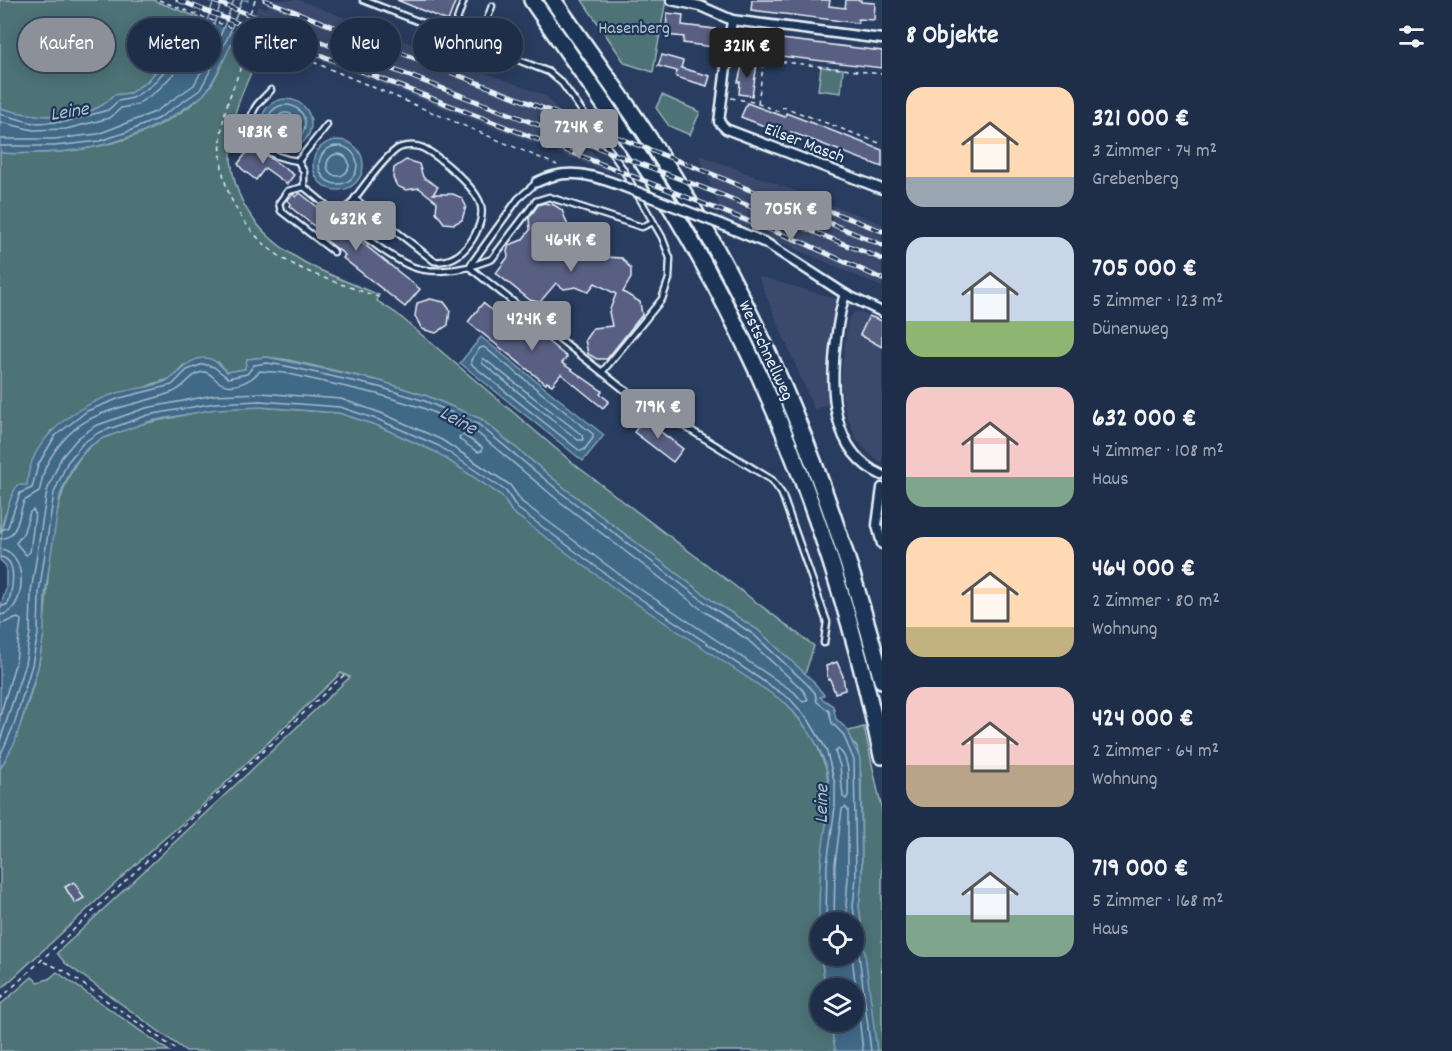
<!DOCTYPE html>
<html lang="de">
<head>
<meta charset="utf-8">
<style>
	body { margin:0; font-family:Dekko,sans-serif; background:#2c3a52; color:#f1f3f6; height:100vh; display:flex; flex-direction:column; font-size:22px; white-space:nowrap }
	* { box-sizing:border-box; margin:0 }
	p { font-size:20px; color:#a1a8b4 }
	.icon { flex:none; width:33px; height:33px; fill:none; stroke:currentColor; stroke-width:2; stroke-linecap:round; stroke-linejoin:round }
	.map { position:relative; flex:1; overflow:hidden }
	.side { display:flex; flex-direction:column; background:#1f2e48; width:570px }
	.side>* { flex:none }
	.guide { position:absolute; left:18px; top:18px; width:570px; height:54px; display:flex; gap:12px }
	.controls { position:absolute; left:810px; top:912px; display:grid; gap:12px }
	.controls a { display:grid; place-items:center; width:54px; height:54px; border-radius:50%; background:#1f2e48; box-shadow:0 3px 15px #0003,0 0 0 2px #3c4a60; font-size:30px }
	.price { position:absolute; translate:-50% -51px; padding:0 14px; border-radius:6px; background:#8c9099; color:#fff; font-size:20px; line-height:39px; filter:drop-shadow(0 2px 3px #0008) }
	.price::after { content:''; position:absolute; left:50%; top:36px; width:18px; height:14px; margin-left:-9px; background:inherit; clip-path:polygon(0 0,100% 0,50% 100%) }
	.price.active { background:#222; color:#fff }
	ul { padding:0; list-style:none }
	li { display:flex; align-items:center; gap:18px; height:150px; padding:0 24px }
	li span { display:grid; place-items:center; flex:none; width:168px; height:120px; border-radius:18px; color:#555 }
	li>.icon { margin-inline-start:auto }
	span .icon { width:72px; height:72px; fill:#fffc; stroke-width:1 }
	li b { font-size:26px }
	h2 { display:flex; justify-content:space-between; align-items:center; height:72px; padding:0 24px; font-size:26px }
	.tag { padding:0 21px; border-radius:27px; background:#1f2e48; box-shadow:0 3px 15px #0003,0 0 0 2px #3c4a60; font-size:21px; line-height:54px }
	.tag.active { background:#8c9099; color:#fff }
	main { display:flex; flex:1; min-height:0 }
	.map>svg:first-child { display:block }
	.built { fill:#3b4a6d }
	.green { fill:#4d7377; stroke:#9ab2b8; stroke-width:1.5 }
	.water { fill:#406988; stroke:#839fb5; stroke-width:1.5 }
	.pier { fill:#293d60 }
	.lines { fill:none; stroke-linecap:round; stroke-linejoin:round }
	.shore { stroke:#a5bbcb; stroke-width:1.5 }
	.building { fill:#595e83; stroke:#e8f1f8; stroke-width:1.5 }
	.lane-casing { stroke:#e8f1f8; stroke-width:9 }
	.street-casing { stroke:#e8f1f8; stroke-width:13 }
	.highway-casing { stroke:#e8f1f8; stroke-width:20 }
	.path { stroke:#e8f1f8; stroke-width:1.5; stroke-dasharray:4.5 4.5; stroke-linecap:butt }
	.lane { stroke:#1d3557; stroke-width:4.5 }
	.street { stroke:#1d3557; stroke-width:8 }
	.highway { stroke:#1d3557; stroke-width:15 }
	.rail-casing { stroke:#e8f1f8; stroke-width:5 }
	.rail { stroke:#1d3557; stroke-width:3; stroke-dasharray:9; stroke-linecap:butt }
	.street-bridge-casing { stroke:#e8f1f8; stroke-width:13; stroke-linecap:butt }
	.path-bridge { stroke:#e8f1f8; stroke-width:1.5; stroke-dasharray:4.5 4.5; stroke-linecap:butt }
	.street-bridge { stroke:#1d3557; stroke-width:8 }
	.labels { text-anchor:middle; stroke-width:4.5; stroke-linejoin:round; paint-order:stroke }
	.park-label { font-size:18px; fill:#b2c5cb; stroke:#1d3557 }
	.street-label { font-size:18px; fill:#e8f1f8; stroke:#1d3557 }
	.water-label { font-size:20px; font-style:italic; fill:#adc1d1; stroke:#1d3557 }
</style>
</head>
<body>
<main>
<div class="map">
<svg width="882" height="1051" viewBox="0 0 882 1051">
	<rect width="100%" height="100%" fill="#293d60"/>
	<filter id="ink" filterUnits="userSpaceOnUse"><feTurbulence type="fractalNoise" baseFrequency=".0167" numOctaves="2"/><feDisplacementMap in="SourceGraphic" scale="12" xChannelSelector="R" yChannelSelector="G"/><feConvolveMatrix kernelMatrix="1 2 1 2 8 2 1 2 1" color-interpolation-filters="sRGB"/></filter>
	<g filter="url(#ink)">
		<!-- built -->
		<g class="built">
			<polygon points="271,0 299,0 546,96 610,173 248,32 258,6 267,9"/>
			<polygon points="699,155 882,224 882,287 723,216"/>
			<polygon points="758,276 840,300 832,403 814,409"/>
			<polygon points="856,311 882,321 882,463 870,454 856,439 846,413 840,383 848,319"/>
		</g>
		<!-- green -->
		<g class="green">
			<path d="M0 0H153L202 19 193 35 169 56 147 81 130 93 114 95C90 124 33 118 0 108Z"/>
			<polygon points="582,0 666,0 653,72 625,63"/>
			<path d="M233 40 261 50C253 70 241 92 235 114 220 180 246 229 304 262 327 275 354 284 379 295L377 301 396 313 574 464 814 646 805 674 758 630 714 602 567 490 481 419 427 396 380 381 288 360 267 357 247 359 245 369 227 372 218 362 184 365 170 379 153 384 51 431 33 462 28 475V486L5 514 0 534V152C11 155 25 153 37 153 97 152 156 136 202 96 214 86 226 54 233 40Z"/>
			<polygon points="821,67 843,69 841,93 818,90"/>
			<polygon points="662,95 700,112 690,135 669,126 656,108"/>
			<path d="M260 407 339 413 376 425 436 452 502 496 512 512 596 572 787 704 814 738 826 768 829 785V806L821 864 820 953 826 988H820V1022H830L836 1051H186L65 963 57 953 350 677 341 673 191 816 158 844 0 990V769C18 737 29 702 38 667 52 606 40 471 101 439 121 428 144 423 166 419 182 416 198 411 215 409 230 407 245 408 260 407Z"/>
			<polygon points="864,727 882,810 882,1051 877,1051 875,1041 859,906 862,879 861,775 857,747 849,738 849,731"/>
			<polygon points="57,972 169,1051 0,1051 0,1005 32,977 38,982 49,979"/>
		</g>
		<!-- water -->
		<g class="water">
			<path d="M209 0H248C246 15 213 86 203 95 196 101 187 106 180 111 137 140 89 152 37 153 25 153 11 155 0 152V108C33 118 90 124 114 95L130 93 148 81 169 56 193 35Z"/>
			<circle cx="286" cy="124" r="25"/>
			<circle cx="338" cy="165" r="25"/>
			<polygon points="481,337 604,435 583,461 460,363"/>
			<path d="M267 357 380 381 427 396 481 419 567 490 714 602 758 630 812 680 824 695 820 697 833 706 836 719 849 731C849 742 857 749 860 759L862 879 859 906 877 1051H836L835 1048 830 1022H854V988H826L821 956H854V922H820V955C818 922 819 886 822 853 825 824 834 795 826 766 818 741 803 723 787 704L622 594 512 512 502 496 436 452 376 425 339 413 260 407 216 409 150 421 101 439 87 448 72 467 60 495 45 594 44 634 38 667 15 742 0 769V608L6 588V566L0 560C0 533 4 510 17 485H27C29 438 76 406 117 393 134 388 155 388 170 379 182 372 189 358 204 358 214 358 221 366 227 372L245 369 247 359Z"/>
		</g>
		<!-- pier -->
		<polygon class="pier" points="206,0 243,0 250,3 239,33 199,18"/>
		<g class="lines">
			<!-- shore -->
			<g class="shore">
				<circle cx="286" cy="124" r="19"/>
				<circle cx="286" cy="124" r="11"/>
				<polyline points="0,114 33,123 65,122 108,110 118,101 133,98 152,85 174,60 197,39 207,21 214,0"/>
				<polyline points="0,122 33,130 66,129 110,118 121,108 136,105 157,91 203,43 214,24 222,0"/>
				<polyline points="0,139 54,139 98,134 155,112 194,85 221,34 234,0"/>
				<polyline points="0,146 55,146 100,141 127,132 159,118 200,90 228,37 242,0"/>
				<circle cx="338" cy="165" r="19"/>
				<circle cx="338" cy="165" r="11"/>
				<polygon points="484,347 593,434 593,438 584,450 580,451 471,364 471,360 480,348"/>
				<polygon points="483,358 582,435 583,440 578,440 482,363"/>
				<polygon points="463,435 482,447 482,451 478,452 460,440 459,437"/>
				<polygon points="33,510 35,513 30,552 26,555 16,543 23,534 30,512"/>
				<polyline points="0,531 8,527 20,493 32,488 38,465 55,436 87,411 120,398 172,385 187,370 203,364 214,367 228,378 247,374 254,365 267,363 286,366 379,387 425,401 478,424 564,495 710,606 753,634 808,685 815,693 817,702 829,711 832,723 843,734 854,760 856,878 853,906 871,1051"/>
				<path d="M0 539C19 537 18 515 24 501L39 492C42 483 42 475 46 466 77 406 119 412 173 392 185 388 190 373 204 372 210 372 214 379 219 382 232 391 251 381 260 371L285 373 377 394 423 408 474 430 559 501 705 612 748 640 803 690 808 699 803 702 794 692 631 583 522 502 510 485 442 440 381 413 341 399 261 393 214 395 146 408 95 426 78 438 61 458 47 491 31 592 30 633 25 664 0 741"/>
				<path d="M0 549C29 551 27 613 0 615"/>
				<path d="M0 557C19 559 12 591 8 604L0 607"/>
				<polyline points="0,624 18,618 21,620 16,661 0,716"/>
				<path d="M838 749C851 758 848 781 848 796L846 799 843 797 840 766 835 752Z"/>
				<polyline points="0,756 14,725 32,665 38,634 39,593 54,493 67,463 83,443 98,433 148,415 215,403 260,401 340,407 379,420 439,446 506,491 517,508 626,589 790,699 808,719 826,749 835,784 835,807 827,864 826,922"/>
				<polyline points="834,922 835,864 842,809 845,807 848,810 848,878 846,905 848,922"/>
				<polyline points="852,956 863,1051"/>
			</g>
		</g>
		<!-- building -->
		<g class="building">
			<polygon points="397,0 456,0 448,21"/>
			<polygon points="752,0 830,0 829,6 845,8 846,0 861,0 861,2 875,3 874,20 858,19 858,23 751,10"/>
			<polygon points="667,13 683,15 682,25 715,29 713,47 683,43 684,37 666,35"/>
			<polygon points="756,36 882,51 882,68 754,53"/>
			<polygon points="662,55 683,61 681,68 710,76 707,86 676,77 677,71 658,66"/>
			<polygon points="743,62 757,64 752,96 739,94 740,82 738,82"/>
			<polygon points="747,103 785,117 786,113 882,150 882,167 791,132 790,136 741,117"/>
			<polygon points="252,145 294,175 287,184 265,168 256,180 242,169 238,164"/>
			<polygon points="406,160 419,164 423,177 438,187 433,194 453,194 462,198 466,206 462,220 454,224 444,223 436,212 437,202 419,188 406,190 397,186 393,178 394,168"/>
			<polygon points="300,193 420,289 405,307 343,258 345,255 317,233 319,230 289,206 291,204 287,200 293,194 296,197"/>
			<polygon points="544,203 554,205 562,210 568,226 573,230 584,230 597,238 605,257 622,258 631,269 631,278 623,292 640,302 642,315 607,359 597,359 588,354 585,340 593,328 612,326 609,312 616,294 595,283 588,292 576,287 564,289 556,283 540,302 530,300 496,273 508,257 507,251 509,245 522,240 530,230 529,218 538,205"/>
			<polygon points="430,299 444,302 450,310 448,325 436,333 422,329 415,316 417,303"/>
			<polygon points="483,303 527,338 534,330 567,357 562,363 602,391 600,394 609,401 603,408 561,374 552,385 547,382 546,384 468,322"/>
			<polygon points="869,316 882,321 882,347 860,335"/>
			<polygon points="644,419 683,449 673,462 634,432"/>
			<polygon points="837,662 843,676 845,690 835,693 830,679 828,680 826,666"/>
			<polygon points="74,882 84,898 75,903 65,887"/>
		</g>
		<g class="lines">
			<defs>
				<g id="lane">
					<polyline points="363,0 549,72 562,83 621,166 662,237 670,258 669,279 662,299 603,371"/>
					<polyline points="452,34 464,0"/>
					<polyline points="478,44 492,6"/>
					<polyline points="504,54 511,33"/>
					<path d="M271 90C266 96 258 102 255 108 237 141 273 158 298 161L304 172V187C332 209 381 255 413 267 429 273 452 271 469 267L518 199 537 182"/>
					<polyline points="298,161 327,125"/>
					<polyline points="304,187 288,191 279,203 281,211 334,252"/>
					<path d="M341 217C355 199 380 161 397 149 404 145 416 145 423 148 440 157 477 188 481 206 484 219 475 238 466 248 458 257 446 263 434 261L355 199"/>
					<polyline points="469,267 622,388 772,480 782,494 827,622 824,643"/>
					<polyline points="469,267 492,259 536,201 549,197 642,227 653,222"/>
				</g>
				<g id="street">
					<polyline points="671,0 700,6 732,20 882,39"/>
					<polyline points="732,20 719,122 726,129 882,189"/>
					<path d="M537 182C567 167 592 175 622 186"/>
					<polyline points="720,224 766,243 845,294 882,312"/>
					<path d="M845 294C840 309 838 324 836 340 830 388 830 452 882 475"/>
					<polyline points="882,488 877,525 882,544"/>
				</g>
				<g id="highway">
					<path d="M532 0C581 72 634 144 678 219 776 384 843 569 882 756"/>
					<path d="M553 0C600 68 650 135 692 207 779 353 839 515 882 680"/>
				</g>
			</defs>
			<!-- lane casing -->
			<use href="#lane" class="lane-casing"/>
			<!-- street casing -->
			<use href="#street" class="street-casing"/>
			<!-- highway casing -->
			<use href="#highway" class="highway-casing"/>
			<!-- path -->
			<g class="path">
				<path d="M255 0 241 36C242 39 246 45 246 49 246 57 230 94 227 105 211 161 225 211 270 249 299 273 343 284 378 297"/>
				<polyline points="247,34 557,165"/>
				<polyline points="737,56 882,74"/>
				<polyline points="731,98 753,102 778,111 784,107 882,144"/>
				<polyline points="758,103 764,60"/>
				<polyline points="44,962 63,970 178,1051"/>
				<polyline points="881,970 882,971"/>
				<polyline points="0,999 344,675"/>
			</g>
			<!-- lane -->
			<use href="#lane" class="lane"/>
			<!-- street -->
			<use href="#street" class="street"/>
			<!-- highway -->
			<use href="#highway" class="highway"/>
			<defs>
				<g id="rail">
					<polyline points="178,0 725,212 804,243 882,279"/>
					<polyline points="211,0 714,192 882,259"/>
					<polyline points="265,0 707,172 882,245"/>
					<polyline points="787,195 882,231"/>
				</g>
			</defs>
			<!-- rail casing -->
			<use href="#rail" class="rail-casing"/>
			<!-- rail -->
			<use href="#rail" class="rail"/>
			<defs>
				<polyline id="street-bridge" points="622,186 720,224"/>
			</defs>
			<!-- street-bridge casing -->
			<use href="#street-bridge" class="street-bridge-casing"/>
			<!-- path-bridge -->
			<polyline class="path-bridge" points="159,0 247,34"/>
			<!-- street-bridge -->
			<use href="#street-bridge" class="street-bridge"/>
		</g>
	</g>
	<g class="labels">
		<!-- park labels -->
		<g class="park-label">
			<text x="634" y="33">Hasenberg</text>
		</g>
		<!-- street labels -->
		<g class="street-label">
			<text transform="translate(805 142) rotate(21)" y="6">Eilser Masch</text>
			<text transform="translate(767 350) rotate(65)" y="6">Westschnellweg</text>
		</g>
		<!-- water labels -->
		<g class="water-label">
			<text transform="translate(69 110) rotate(-9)" y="7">Leine</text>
			<text transform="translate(459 419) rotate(29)" y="7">Leine</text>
			<text transform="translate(820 804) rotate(-89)" y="7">Leine</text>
		</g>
	</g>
</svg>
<div class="controls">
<a><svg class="icon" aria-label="locate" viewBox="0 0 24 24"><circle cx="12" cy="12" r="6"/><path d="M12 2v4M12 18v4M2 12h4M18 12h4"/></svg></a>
<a><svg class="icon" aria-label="layers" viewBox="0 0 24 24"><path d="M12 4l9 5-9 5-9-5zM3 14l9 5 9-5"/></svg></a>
</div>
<b class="price active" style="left:747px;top:79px">321K €</b>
<b class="price" style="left:579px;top:160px">724K €</b>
<b class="price" style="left:263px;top:165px">483K €</b>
<b class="price" style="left:791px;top:242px">705K €</b>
<b class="price" style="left:356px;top:252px">632K €</b>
<b class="price" style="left:571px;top:273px">464K €</b>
<b class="price" style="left:532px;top:352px">424K €</b>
<b class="price" style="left:658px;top:440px">719K €</b>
<div class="guide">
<a class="tag active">Kaufen</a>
<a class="tag">Mieten</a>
<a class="tag">Filter</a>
<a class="tag">Neu</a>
<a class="tag">Wohnung</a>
</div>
</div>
<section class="side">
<h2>8 Objekte<svg class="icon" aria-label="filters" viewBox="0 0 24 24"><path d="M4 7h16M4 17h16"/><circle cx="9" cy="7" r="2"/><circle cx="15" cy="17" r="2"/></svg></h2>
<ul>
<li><span style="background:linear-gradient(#ffd9b3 75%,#9aa5b1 0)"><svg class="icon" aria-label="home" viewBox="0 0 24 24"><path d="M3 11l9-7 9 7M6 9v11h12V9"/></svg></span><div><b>321 000 €</b><p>3 Zimmer · 74 m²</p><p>Grebenberg</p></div></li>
<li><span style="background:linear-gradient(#c9d6e8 70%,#8fb573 0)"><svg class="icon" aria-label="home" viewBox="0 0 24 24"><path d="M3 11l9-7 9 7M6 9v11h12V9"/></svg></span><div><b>705 000 €</b><p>5 Zimmer · 123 m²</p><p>Dünenweg</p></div></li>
<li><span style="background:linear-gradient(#f6c9c9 75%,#7fa58c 0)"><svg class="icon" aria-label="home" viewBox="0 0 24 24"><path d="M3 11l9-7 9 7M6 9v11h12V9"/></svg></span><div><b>632 000 €</b><p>4 Zimmer · 108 m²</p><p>Haus</p></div></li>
<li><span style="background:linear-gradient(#ffd9b3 75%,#c2b280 0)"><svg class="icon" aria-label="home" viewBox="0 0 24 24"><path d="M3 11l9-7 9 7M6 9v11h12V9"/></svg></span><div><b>464 000 €</b><p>2 Zimmer · 80 m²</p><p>Wohnung</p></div></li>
<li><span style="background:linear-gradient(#f6c9c9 65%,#b9a48a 0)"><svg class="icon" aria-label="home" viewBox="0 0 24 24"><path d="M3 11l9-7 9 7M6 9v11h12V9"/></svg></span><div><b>424 000 €</b><p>2 Zimmer · 64 m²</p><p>Wohnung</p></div></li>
<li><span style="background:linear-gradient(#c9d6e8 65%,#7fa58c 0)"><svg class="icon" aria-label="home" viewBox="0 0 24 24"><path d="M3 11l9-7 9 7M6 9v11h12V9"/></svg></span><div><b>719 000 €</b><p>5 Zimmer · 168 m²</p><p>Haus</p></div></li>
</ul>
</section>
</main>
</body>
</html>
